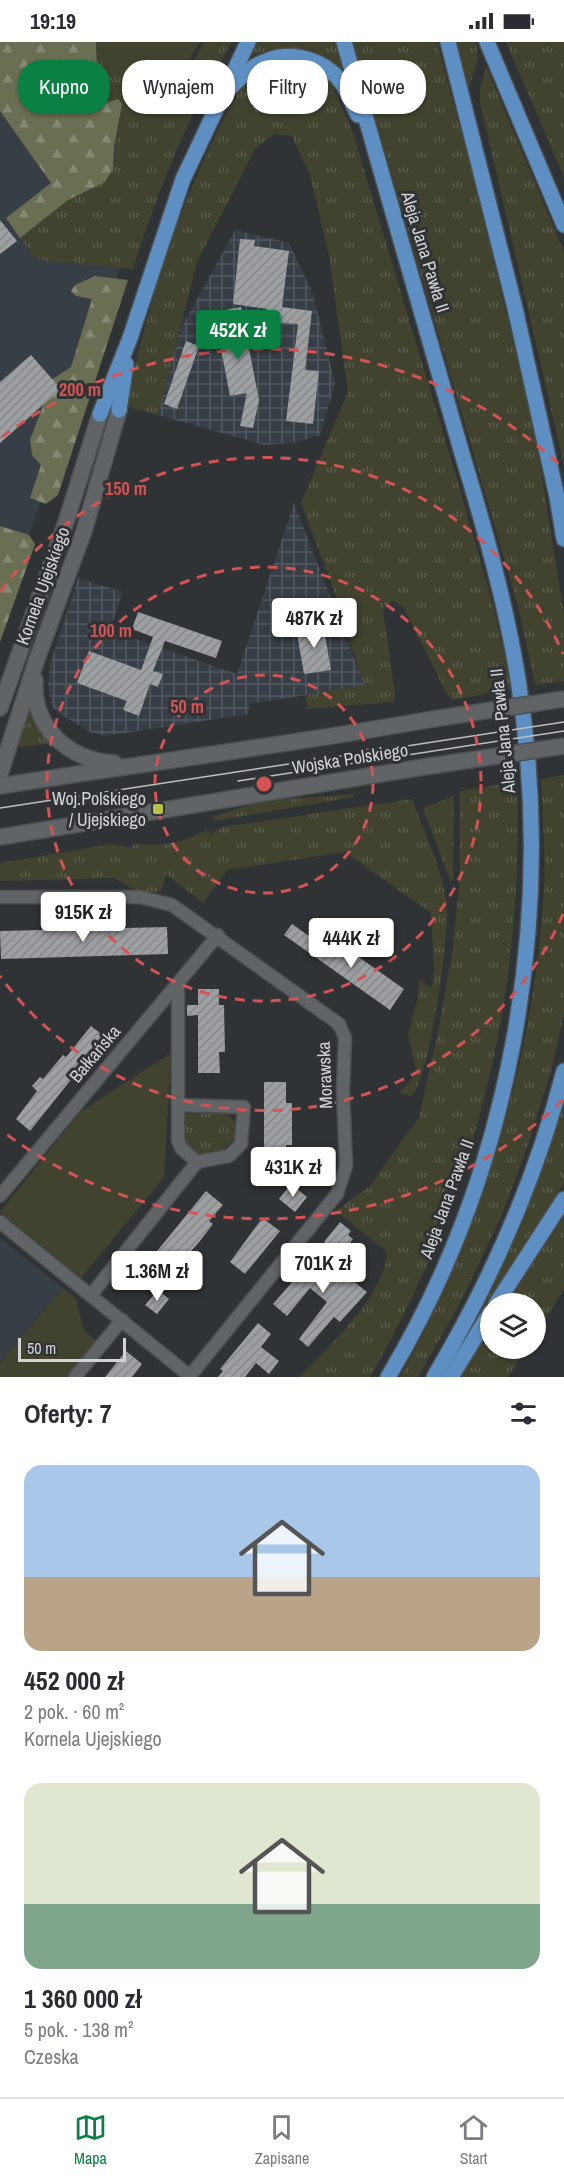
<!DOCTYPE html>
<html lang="pl">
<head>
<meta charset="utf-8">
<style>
	body { margin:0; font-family:"Archivo Narrow",sans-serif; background:#f7f7f7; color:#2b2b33; height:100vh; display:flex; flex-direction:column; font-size:22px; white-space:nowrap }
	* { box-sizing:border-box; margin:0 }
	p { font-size:20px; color:#7c7c81 }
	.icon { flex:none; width:33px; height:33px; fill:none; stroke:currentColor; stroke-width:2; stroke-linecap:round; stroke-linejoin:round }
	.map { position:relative; height:1335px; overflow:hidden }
	.details { display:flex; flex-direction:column; background:#fff; flex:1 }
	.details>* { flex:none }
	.top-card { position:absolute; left:18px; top:18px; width:528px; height:54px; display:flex; gap:12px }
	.buttons { position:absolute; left:480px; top:1251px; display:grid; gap:12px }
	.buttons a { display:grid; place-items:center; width:66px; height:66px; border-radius:50%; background:#fff; box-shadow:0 2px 4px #0004; font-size:30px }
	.scale { position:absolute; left:18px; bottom:15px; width:108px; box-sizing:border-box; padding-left:6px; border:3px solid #d1d3d5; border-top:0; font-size:16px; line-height:21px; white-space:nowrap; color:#d1d3d5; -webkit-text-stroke:4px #303336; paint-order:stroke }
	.price { position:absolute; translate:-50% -51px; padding:0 14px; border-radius:6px; background:#fff; color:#222; font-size:20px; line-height:39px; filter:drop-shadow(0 2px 3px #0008) }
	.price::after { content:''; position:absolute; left:50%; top:36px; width:18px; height:14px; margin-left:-9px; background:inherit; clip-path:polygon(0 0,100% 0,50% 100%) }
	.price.selected { background:#0b8043; color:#fff }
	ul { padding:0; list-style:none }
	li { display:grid; align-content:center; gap:12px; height:318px; padding:0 24px }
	li span { display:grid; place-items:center; height:186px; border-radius:18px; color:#555 }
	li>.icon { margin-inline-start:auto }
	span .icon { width:108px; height:108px; fill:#fffc; stroke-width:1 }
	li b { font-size:26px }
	h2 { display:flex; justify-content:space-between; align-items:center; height:72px; padding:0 24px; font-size:26px }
	.tag { padding:0 21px; border-radius:24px; background:#fff; box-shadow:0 2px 4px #0004; font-size:21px; line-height:54px }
	.tag.selected { background:#0b8043; color:#fff }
	.status { display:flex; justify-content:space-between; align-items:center; height:42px; padding:0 30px; background:#fff; direction:ltr }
	.status svg { height:16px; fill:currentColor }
	.menu { display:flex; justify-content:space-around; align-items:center; height:84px; border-top:2px solid #e1e1e2; background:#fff; font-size:16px; color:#7c7c81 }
	.menu a { display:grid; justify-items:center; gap:3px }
	.menu .selected { color:#0b8043 }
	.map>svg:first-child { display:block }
	.built { fill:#373e46 }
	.industrial { fill:url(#industrial-grid) }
	.grass { fill:url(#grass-tufts) }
	.forest { fill:url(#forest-firs) }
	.green { fill:#41432f }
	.building { fill:url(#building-hatch) }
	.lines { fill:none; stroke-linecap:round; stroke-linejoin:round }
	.minor-casing { stroke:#4c4f51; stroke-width:15 }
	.tertiary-casing { stroke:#4c4f51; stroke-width:18 }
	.primary-casing { stroke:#4c4f51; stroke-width:18 }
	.minor { stroke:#616467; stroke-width:12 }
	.tertiary { stroke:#616467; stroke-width:15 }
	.primary { stroke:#5d8fc2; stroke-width:15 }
	.tram { stroke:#bdbfc2; stroke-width:1.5 }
	.tertiary-bridge-casing { stroke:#4c4f51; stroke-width:18; stroke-linecap:butt }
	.tertiary-bridge { stroke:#616467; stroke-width:15 }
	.ring { fill:none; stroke:#d55353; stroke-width:3; stroke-dasharray:10 8 }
	.poi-dot { fill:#b8c147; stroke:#303336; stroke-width:2 }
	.labels { text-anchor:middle; stroke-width:6; stroke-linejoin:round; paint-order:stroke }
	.street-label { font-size:18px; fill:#d1d3d5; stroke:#303336 }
	.poi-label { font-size:18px; fill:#d1d3d5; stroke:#303336; text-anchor:end }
	.centre { fill:#d55353; stroke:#303336; stroke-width:3 }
	.ring-label { font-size:18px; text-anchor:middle; font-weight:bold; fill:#d55353; stroke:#303336; stroke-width:6; stroke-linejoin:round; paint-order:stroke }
</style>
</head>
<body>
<div class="status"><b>19:19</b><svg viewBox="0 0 49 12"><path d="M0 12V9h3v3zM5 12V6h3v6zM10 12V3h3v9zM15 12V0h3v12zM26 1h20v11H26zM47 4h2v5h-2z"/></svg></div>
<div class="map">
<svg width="564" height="1335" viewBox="0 0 564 1335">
	<defs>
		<pattern id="industrial-grid" width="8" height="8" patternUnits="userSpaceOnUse" patternTransform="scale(1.5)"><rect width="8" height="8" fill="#373e46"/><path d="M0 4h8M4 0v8" fill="none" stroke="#535960"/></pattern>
		<pattern id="grass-tufts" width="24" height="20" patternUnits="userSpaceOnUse" patternTransform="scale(1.5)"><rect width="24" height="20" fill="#41432f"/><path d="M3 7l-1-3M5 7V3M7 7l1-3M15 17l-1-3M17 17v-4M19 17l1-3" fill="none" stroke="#5b5d4c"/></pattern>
		<pattern id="forest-firs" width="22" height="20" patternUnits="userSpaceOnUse" patternTransform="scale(1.5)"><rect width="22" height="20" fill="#6a6e52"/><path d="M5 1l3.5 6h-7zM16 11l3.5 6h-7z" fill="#858872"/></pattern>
		<pattern id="building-hatch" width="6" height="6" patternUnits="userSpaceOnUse" patternTransform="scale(1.5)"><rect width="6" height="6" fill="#9da0a3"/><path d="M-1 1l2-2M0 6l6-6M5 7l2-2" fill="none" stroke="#86888a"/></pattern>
	</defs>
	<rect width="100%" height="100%" fill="#303336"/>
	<!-- built -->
	<g class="built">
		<polygon points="0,0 96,0 97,10 182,45 29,493 0,590"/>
		<polygon points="0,1196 63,1246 0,1321"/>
	</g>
	<!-- industrial -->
	<g class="industrial">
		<polygon points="235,188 289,201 313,252 335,341 320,393 298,400 264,403 158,373 179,290"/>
		<polygon points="294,461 365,644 250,662 248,672 105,694 90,690 57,670 52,664 48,644 50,622 78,536 123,550 110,588 237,632"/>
	</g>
	<!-- grass -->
	<g class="grass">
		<path d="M204 0H232C187 77 160 142 133 227L46 219 35 215 20 196 68 158 88 149 115 119 116 90 109 60 98 55 97 10 181 45Z"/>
		<path d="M257 0H335L345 36C316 0 291 1 250 14Z"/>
		<polygon points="353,0 437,0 475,142 536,396 564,573 564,639 535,643 518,564"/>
		<polygon points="454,0 476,0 478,16 469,47"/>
		<polygon points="506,0 564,0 564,135"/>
		<path d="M281 19 315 25 329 38 352 88 456 434 493 563 512 647 453 658 447 652 404 566 393 559 385 563 383 569 395 652 394 660 308 667 305 653 364 643 335 551 301 461 348 350 329 213 310 133 292 94 274 92 255 107 197 220 158 373 128 365 126 361C151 251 186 137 245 39L251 32Z"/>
		<polygon points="486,24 564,210 564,423 480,60 480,47"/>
		<polygon points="29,667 31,667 38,684 51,701 24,705 17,703"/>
		<path d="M564 733V971L553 1022 527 1106 500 1177 459 1263 418 1335H400C483 1184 534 1019 544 846 546 810 542 773 541 737Z"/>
		<path d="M517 740C524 953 477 1150 370 1335H299C325 1309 391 1247 386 1209L336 1169 370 1144 419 1075 438 990 453 906 460 832V749Z"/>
		<polygon points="354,752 354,755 214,779 212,775 262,759"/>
		<polygon points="454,754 453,838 451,841 423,766"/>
		<path d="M412 757C424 791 444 829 447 866 449 892 429 1043 411 1054L400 1051 417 1031 408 993 418 956 419 938 432 946 434 928 431 871 345 810 227 828 203 861 166 832 161 850 136 849 115 836 0 839V821L112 802 132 806 134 802C161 806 183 801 206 788L210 792 223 785Z"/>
		<polygon points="564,1061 564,1141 454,1315 534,1146"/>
		<polygon points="226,1070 237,1083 238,1093 223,1108 202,1113 189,1106 181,1095 186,1095 186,1090 181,1090 181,1081 186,1081 186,1072"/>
		<polygon points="564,1163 564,1247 536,1292 536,1262 502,1262"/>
		<polygon points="490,1281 490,1306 526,1307 508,1335 457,1335"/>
	</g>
	<!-- forest -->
	<g class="forest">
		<polygon points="0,0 96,0 98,55 109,60 118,57 122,62 114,104 113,127 105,140 68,158 20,196 6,176 51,141 0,69"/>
		<polygon points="95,234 128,238 58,453 46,462 30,456 41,423 32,413 30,398 53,337 71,325 92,257 76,254 71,249 75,243"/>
		<polygon points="0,484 29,493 35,502 0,600"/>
	</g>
	<!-- green -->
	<g class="green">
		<polygon points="96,0 201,0 193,10 177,44 97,10"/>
		<polygon points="171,1011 164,1135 81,1236 0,1170 80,1070"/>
		<polygon points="63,1246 76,1257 84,1289 97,1299 67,1335 0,1335 0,1321"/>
	</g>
	<!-- building -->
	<g class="building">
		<polygon points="0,178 17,199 0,212"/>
		<polygon points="240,197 255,198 254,204 289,209 282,265 312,269 305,328 319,329 313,382 286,379 298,282 266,280 267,267 233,262"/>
		<polygon points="241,265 259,358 253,386 240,384 247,351 230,354 214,270"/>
		<polygon points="186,299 199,304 177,367 164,362"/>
		<polygon points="31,313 61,347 0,401 0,340"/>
		<polygon points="138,570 222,599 216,616 165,599 153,629 163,632 158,645 150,642 139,674 123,668 127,659 77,641 89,609 141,628 153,595 132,587"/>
		<polygon points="323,581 331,628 304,632 296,586"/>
		<polygon points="292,882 339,915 346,906 404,947 390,968 284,893"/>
		<polygon points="167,885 168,912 1,917 0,889"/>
		<polygon points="198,947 219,947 219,963 224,963 225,1010 219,1010 220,1031 198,1031 198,973 187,974 187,963 198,963"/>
		<polygon points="91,984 105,995 30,1089 16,1077 37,1049 32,1044 40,1035 43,1037 63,1013 66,1015"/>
		<polygon points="264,1040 286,1040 286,1061 292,1061 292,1103 286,1103 286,1124 264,1124"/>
		<polygon points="291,1142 307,1155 295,1170 279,1157"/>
		<polygon points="206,1149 223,1163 209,1179 213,1182 200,1199 186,1215 182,1212 169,1227 153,1214"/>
		<polygon points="265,1178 280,1189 245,1232 230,1220 260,1179"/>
		<polygon points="340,1180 351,1189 348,1193 353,1197 340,1213 324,1200"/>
		<polygon points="330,1210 357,1233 352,1238 367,1250 340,1280 334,1275 308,1305 299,1297 327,1260 310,1246 287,1274 273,1262 308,1222 315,1228"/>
		<polygon points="158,1248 169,1257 157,1272 145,1263"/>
		<polygon points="258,1281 271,1292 261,1305 279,1319 269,1332 256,1321 245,1335 218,1335 223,1329 220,1327"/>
		<polygon points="126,1309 142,1322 132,1335 105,1335"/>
	</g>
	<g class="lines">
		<defs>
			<g id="minor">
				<polyline points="1,855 140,855 172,863 339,982 345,996 343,1048 346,1124 337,1152 190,1334"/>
				<polyline points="178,941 178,1098 181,1106 197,1120 229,1114 241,1102 244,1065 178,1063"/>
				<polyline points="0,1154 218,893"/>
				<polyline points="0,1180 191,1335"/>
				<polyline points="91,1253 197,1120"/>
				<polyline points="75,1335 122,1278"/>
			</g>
			<g id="tertiary">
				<path d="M35 638C32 685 68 718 114 721"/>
				<polyline points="0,666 65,483 100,372"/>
				<polyline points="0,732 37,617 84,489 119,368"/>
				<path d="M0 744C144 721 289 703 433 677"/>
				<polyline points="0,795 417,726"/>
			</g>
			<g id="primary">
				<path d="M344 0C383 138 424 276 463 415 485 488 506 562 518 637 556 875 512 1128 388 1335"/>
				<polyline points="448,0 515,266 557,455 564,497"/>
				<polyline points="487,0 564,183"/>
				<path d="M229 47C240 36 251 24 266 19 293 7 328 19 344 44 349 53 353 64 358 73"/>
				<polyline points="119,368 126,322"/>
				<polyline points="100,372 130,296 183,137 248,0"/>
				<polyline points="496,1262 564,1157"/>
				<path d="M434 1335C491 1239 536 1137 564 1029"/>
				<polyline points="451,1335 490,1271"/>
			</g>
		</defs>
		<!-- minor casing -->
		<use href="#minor" class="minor-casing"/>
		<!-- tertiary casing -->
		<use href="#tertiary" class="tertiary-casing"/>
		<!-- primary casing -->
		<use href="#primary" class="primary-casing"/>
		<!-- minor -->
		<use href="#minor" class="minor"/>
		<!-- tertiary -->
		<use href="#tertiary" class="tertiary"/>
		<!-- primary -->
		<use href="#primary" class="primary"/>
		<!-- tram -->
		<g class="tram">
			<polyline points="238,739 564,689"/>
			<polyline points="0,766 564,680"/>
		</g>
		<defs>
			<g id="tertiary-bridge">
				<polyline points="433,677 564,657"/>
				<polyline points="417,726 564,704"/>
			</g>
		</defs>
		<!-- tertiary-bridge casing -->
		<use href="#tertiary-bridge" class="tertiary-bridge-casing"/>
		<!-- tertiary-bridge -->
		<use href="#tertiary-bridge" class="tertiary-bridge"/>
	</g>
	<!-- distance rings -->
	<g class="ring">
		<circle cx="264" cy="742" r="109"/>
		<circle cx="264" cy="742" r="217"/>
		<path d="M563 872A326 326 0 0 1 0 934M0 550A326 326 0 0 1 563 612"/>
		<path d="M563 1058A435 435 0 0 1 2 1089M2 395A435 435 0 0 1 563 426"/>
	</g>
	<!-- markers -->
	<rect class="poi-dot" x="152" y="761" width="12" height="12" rx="3"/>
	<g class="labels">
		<!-- street labels -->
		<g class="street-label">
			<text transform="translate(425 210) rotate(73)" y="6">Aleja Jana Pawła II</text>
			<text transform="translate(43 544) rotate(-70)" y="6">Kornela Ujejskiego</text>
			<text transform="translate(503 689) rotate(-96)" y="6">Aleja Jana Pawła II</text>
			<text transform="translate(350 717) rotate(-9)" y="6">Wojska Polskiego</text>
			<text transform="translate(95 1012) rotate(-50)" y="6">Bałkańska</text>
			<text transform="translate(325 1033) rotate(-92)" y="6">Morawska</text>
			<text transform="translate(447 1157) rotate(-70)" y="6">Aleja Jana Pawła II</text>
		</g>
		<!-- poi labels -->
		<g class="poi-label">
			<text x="146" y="763">Woj.Polskiego<tspan x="146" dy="21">/ Ujejskiego</tspan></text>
		</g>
	</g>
	<circle cx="264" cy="742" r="9" class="centre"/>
	<g class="ring-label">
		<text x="80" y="354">200 m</text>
		<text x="126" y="453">150 m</text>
		<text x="111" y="595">100 m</text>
		<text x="187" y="671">50 m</text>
	</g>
</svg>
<div class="buttons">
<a><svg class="icon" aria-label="layers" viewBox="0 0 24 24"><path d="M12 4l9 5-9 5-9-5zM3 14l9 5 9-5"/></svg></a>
</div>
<div class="scale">50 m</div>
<b class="price selected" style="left:238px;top:319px">452K zł</b>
<b class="price" style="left:314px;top:607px">487K zł</b>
<b class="price" style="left:83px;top:901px">915K zł</b>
<b class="price" style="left:351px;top:927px">444K zł</b>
<b class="price" style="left:293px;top:1156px">431K zł</b>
<b class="price" style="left:323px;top:1252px">701K zł</b>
<b class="price" style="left:157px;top:1260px">1.36M zł</b>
<div class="top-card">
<a class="tag selected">Kupno</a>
<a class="tag">Wynajem</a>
<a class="tag">Filtry</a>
<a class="tag">Nowe</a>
</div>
</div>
<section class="details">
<h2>Oferty: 7<svg class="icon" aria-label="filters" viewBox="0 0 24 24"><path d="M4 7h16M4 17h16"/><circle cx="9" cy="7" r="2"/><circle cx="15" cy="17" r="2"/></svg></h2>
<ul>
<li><span style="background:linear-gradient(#a9c7e8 60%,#b9a48a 0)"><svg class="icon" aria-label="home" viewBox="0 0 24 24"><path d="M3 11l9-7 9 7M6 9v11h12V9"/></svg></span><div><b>452 000 zł</b><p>2 pok. · 60 m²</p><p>Kornela Ujejskiego</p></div></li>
<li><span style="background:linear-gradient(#dfe7d0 65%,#7fa58c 0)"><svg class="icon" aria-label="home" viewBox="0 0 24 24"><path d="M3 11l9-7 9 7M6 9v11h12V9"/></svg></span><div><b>1 360 000 zł</b><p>5 pok. · 138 m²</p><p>Czeska</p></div></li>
</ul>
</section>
<nav class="menu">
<a class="selected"><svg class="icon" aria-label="map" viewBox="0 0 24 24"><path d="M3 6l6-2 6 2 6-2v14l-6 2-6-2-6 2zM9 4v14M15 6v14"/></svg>Mapa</a>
<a><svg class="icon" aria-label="saved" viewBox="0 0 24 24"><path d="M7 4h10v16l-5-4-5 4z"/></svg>Zapisane</a>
<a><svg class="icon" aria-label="home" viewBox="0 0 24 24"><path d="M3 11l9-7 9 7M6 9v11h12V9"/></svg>Start</a>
</nav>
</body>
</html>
